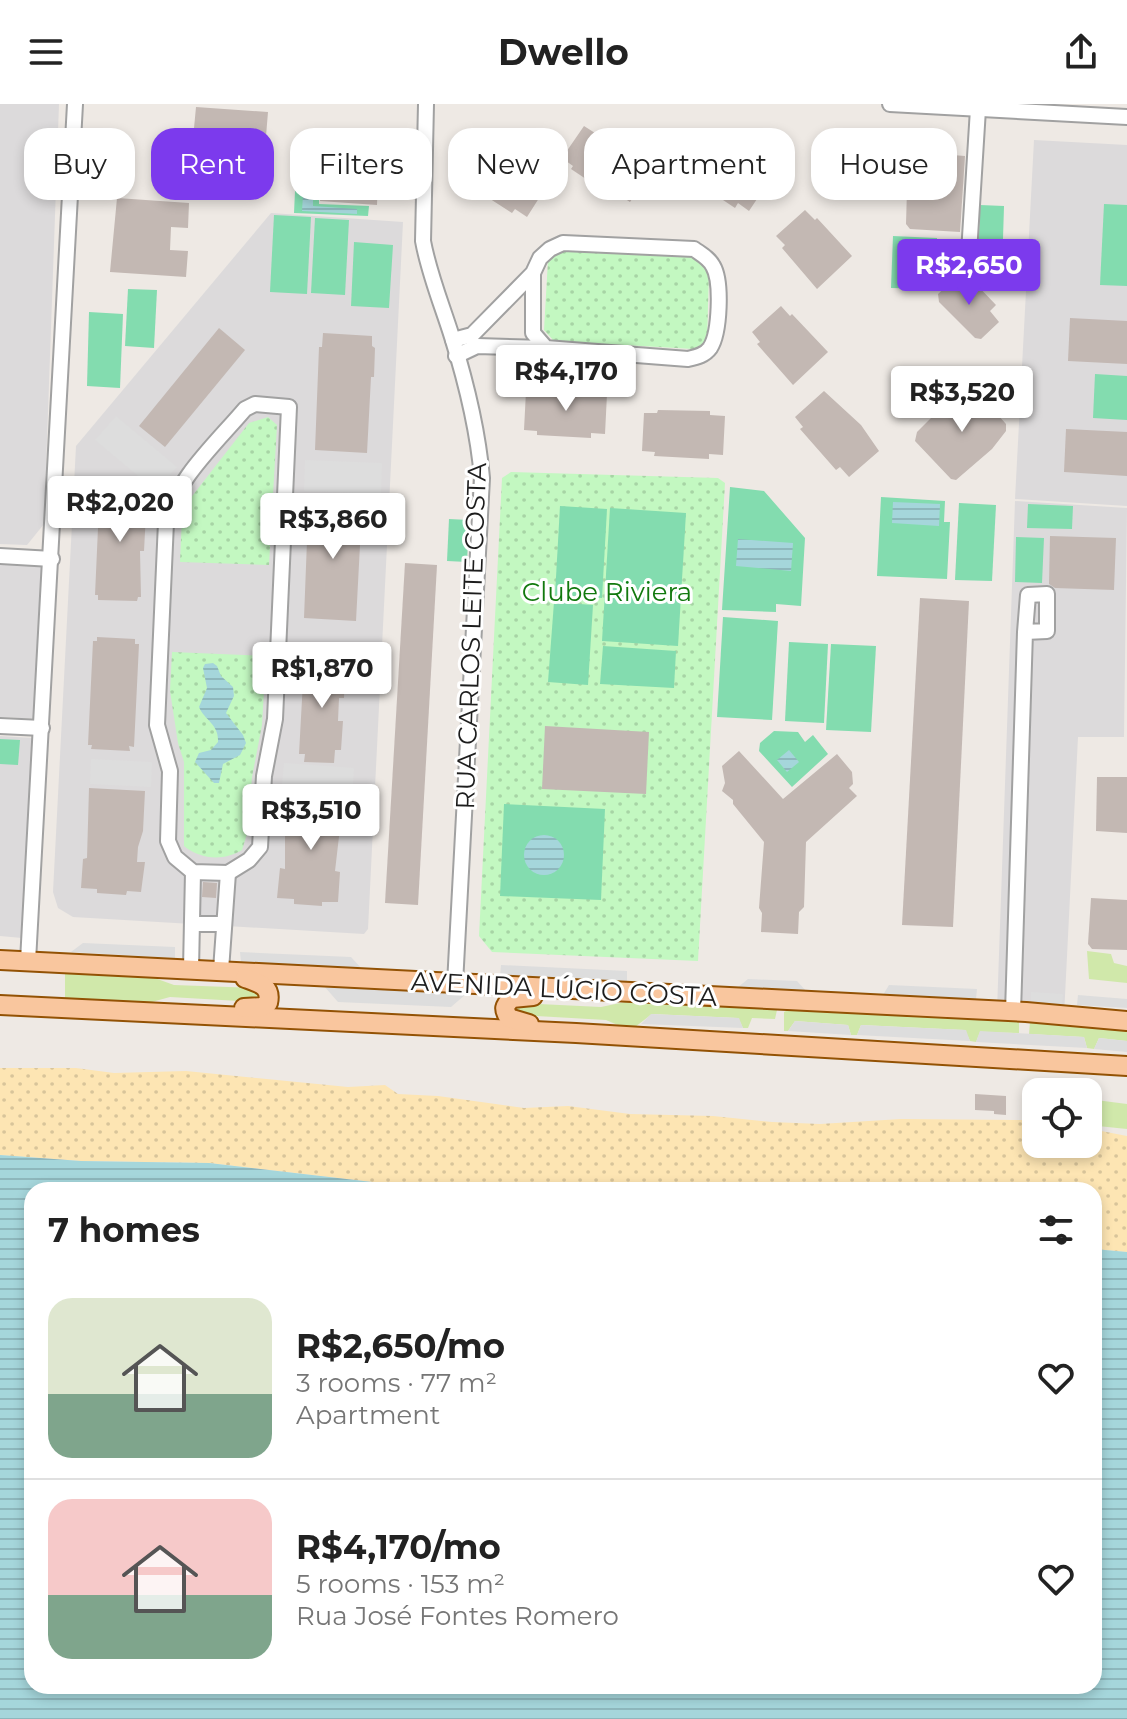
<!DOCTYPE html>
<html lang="en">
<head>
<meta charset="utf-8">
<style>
	body { margin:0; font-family:Montserrat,sans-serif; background:#f6f6f6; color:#222; height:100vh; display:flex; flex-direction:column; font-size:30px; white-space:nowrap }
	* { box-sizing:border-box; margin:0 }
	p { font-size:26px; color:#767676 }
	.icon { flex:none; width:44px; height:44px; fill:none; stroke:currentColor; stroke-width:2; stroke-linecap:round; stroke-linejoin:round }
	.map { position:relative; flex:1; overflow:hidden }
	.sheet { position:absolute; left:24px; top:1078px; width:1078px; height:512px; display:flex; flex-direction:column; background:#fff; border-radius:24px; box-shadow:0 4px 12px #0003 }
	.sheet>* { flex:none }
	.banner { position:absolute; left:24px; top:24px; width:1080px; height:72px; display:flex; gap:16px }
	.fabs { position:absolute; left:1022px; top:974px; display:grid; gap:16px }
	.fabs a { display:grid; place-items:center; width:80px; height:80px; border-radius:16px; background:#fff; box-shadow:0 4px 12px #0003; font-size:40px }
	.price { position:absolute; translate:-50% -68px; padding:0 18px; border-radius:8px; background:#fff; color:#222; font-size:26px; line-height:52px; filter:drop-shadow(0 2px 4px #0008) }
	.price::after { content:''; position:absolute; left:50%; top:48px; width:24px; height:18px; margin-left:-12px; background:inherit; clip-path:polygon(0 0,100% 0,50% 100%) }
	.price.selected { background:#7c3aed; color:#fff }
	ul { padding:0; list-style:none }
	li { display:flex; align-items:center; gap:24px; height:200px; padding:0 24px }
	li+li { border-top:2px solid #e0e0e0 }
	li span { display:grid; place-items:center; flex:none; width:224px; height:160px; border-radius:24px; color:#555 }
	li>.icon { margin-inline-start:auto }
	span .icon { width:96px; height:96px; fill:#fffc; stroke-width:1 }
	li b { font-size:34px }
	h2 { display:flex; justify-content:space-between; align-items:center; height:96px; padding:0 24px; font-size:34px }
	.pill { padding:0 28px; border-radius:24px; background:#fff; box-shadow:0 4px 12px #0003; font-size:28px; line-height:72px }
	.pill.selected { background:#7c3aed; color:#fff }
	header { display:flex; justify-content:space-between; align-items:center; height:104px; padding:0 24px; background:#fff; font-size:36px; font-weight:700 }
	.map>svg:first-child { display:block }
	.residential { fill:#dcdadb }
	.grass { fill:#d0e8aa }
	.sand { fill:url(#sand-dots) }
	.park { fill:url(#park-dots) }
	.pitch { fill:#83dcaf }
	.parking { fill:#ddd }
	.water { fill:url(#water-rules) }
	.building { fill:#c3b8b3 }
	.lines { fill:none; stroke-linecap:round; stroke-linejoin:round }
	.minor-casing { stroke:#a1a1a1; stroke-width:18 }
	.major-casing { stroke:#935204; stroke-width:22 }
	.minor { stroke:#fff; stroke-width:14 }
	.major { stroke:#f9c69e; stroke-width:18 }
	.labels { text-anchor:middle; stroke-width:6; stroke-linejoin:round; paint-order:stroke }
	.park-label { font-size:26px; fill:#12790e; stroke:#fff }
	.street-label { font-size:26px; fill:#1d1d1d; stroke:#fff }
</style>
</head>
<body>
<header><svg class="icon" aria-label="menu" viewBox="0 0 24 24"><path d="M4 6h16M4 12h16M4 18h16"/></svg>Dwello<svg class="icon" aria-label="share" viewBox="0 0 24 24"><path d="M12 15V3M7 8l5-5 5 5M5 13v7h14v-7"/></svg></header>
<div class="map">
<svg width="1127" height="1615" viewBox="0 0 1127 1615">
	<defs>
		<pattern id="sand-dots" width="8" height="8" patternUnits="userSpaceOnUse" patternTransform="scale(2)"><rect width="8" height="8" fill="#fde5b3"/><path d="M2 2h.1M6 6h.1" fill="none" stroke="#d8c49a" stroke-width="1.8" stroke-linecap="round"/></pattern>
		<pattern id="park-dots" width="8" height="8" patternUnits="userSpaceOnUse" patternTransform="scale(2)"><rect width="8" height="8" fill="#c3f8c1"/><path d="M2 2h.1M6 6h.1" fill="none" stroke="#a7d4a5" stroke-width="1.8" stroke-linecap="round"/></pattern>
		<pattern id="water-rules" width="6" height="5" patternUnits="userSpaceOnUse" patternTransform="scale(2)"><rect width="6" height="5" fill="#a5d6db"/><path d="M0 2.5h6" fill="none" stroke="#8eb7bc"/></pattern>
	</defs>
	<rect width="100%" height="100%" fill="#eee9e4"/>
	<!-- residential -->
	<g class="residential">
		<polygon points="0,0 59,0 44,420 27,441 0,440"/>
		<polygon points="1034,36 1127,41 1127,402 1015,395"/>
		<polygon points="271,109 403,118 368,825 364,830 73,813 58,804 53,788 76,342"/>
		<polygon points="1015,397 1127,404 1124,633 1078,633 1064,912 997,907"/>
		<polygon points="0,459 48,462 41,615 0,613"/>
		<polygon points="0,632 33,634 22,834 0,832"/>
	</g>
	<!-- grass -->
	<g class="grass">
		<polygon points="1087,847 1111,850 1114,859 1127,862 1127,879 1089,875"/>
		<polygon points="65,868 149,872 174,881 256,884 260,888 260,895 256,898 170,893 148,899 65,895"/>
		<polygon points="625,898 773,905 777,906 775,915 752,914 748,924 743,924 738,914 652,910 635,923 620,922 606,916 519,911 514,907 514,901 518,899 601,903"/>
		<polygon points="788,906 1019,918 1019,929 980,928 976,938 970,937 965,926 861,921 857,931 851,931 848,921 795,917 788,927 784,927 784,908"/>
		<polygon points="1030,918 1127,925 1127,937 1099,934 1094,945 1087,944 1084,933 1029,930"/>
		<polygon points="1088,995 1127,1000 1127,1025 1088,1021"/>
	</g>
	<!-- sand -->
	<polygon class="sand" points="0,964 76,964 114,969 186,967 348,983 385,981 398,990 438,992 524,1004 568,1002 630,1010 713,1012 772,1018 820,1020 901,1015 1032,1016 1036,1017 1036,1040 1088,1040 1088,1025 1091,1025 1127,1032 1127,1148 1094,1145 1094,1086 441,1086 209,1059 81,1057 0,1051"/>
	<!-- park -->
	<g class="park">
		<polygon points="565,147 694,153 709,168 707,238 693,245 554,237 544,226 548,156"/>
		<polygon points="268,313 277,321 269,461 180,458 182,412 186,400 249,319"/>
		<polygon points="511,368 718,374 725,379 698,857 492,848 479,832 502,374"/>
		<path d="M172 548 266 552 262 621 252 673 247 730 242 746C224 757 201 756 184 742V658L178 639 170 587Z"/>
	</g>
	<!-- pitch -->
	<g class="pitch">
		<polygon points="303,79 319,80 319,100 369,102 368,112 294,109 295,87 302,88"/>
		<polygon points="1104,100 1127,101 1127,182 1100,181"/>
		<polygon points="980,101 1004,102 1002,167 978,166"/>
		<polygon points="274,111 311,113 307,190 270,188"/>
		<polygon points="315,114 349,116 345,191 311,189"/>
		<polygon points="893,132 937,134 936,185 891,184"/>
		<polygon points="354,138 393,141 389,204 351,202"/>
		<polygon points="128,185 157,186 154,244 125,242"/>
		<polygon points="89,208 123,210 120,284 87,282"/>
		<polygon points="1095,270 1127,272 1127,316 1093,314"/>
		<polygon points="730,383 764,387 805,434 801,502 776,500 776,508 722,506"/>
		<polygon points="881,393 945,397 944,418 950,418 947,475 877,472"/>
		<polygon points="959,399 996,401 992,477 955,476"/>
		<polygon points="1028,400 1073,402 1072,425 1027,424"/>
		<polygon points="560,402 607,405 602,494 555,491"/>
		<polygon points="610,404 686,409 678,542 602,537"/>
		<polygon points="449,415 469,416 467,458 447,457"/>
		<polygon points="1016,433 1044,434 1042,479 1015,478"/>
		<polygon points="554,498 593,501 588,581 548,578"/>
		<polygon points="723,513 778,517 772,616 717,613"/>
		<polygon points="789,538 828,540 824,619 785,617"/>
		<polygon points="831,540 876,542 871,628 826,626"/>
		<polygon points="603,542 676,547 674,584 600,580"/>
		<polygon points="774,627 798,628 805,638 813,631 828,650 792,683 759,647 760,639"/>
		<polygon points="0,635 20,636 18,661 0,660"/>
		<polygon points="504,700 605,705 601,796 500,792"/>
	</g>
	<!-- parking -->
	<g class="parking">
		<polygon points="116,312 177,363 156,387 95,336"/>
		<polygon points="305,356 382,359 381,390 304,387"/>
		<polygon points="91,655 152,658 151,683 90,680"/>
		<polygon points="284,659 354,664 352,696 281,691"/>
		<polygon points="83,839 175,843 175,854 71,848"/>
		<polygon points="240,848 351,853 362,865 241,858"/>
		<polygon points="501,861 627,867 627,879 500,872"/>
		<polygon points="748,875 797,877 807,888 737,884"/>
		<polygon points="889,881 977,885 976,895 883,891"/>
		<polygon points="324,882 466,890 451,903 338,898"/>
		<polygon points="1031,888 1063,890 1062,901 1031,899"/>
		<polygon points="1078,891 1127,895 1127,904 1077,901"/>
		<polygon points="651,910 739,914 743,924 641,920"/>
		<polygon points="795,917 848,921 851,931 788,927"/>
		<polygon points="861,921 966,926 970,937 857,931"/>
		<polygon points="980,927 1084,933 1087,944 976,938"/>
		<polygon points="1099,934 1127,937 1127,948 1094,945"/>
	</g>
	<!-- water -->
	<g class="water">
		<polygon points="303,91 313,92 313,102 357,105 357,110 302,107"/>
		<polygon points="905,150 918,150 917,175 904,174"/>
		<polygon points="893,398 940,400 939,422 892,419"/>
		<polygon points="738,435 793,439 791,467 736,462"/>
		<path d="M213 559 217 562 221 572 233 583 234 592 226 609 243 631 246 639 240 651 223 660 219 679H214L195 658 199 649 211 646 218 638C219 620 205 617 199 603L207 584 203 564 205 560Z"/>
		<polygon points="789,646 799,658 787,668 777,656"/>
		<circle cx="544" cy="751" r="20"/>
		<polygon points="0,1051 81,1057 209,1059 441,1086 32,1086 32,1582 1094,1582 1094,1145 1127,1148 1127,1615 0,1615"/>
	</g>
	<!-- building -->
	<g class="building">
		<polygon points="196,3 268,8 266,32 250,31 248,55 266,56 265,82 189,77"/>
		<polygon points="584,22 595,29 597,27 628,45 652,65 630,98 619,91 616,95 571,65 573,62 562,54"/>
		<polygon points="702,31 714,38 716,36 760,63 758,66 771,74 749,107 738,99 735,104 690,74 692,70 681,63"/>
		<polygon points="480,37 491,44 493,41 524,60 548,80 527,113 515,105 512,109 467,80 469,76 458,69"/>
		<polygon points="333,38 379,42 377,101 320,97 324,49 332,49"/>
		<polygon points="913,48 965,52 960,128 910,125 906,120 908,51"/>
		<polygon points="117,94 189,99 188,124 171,123 170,146 188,147 186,173 110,168"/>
		<polygon points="805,106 815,116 817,114 852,152 817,185 782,144 785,141 776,132"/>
		<polygon points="957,173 967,184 974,178 996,201 990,207 999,218 981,235 975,234 939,198 938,190"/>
		<polygon points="781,202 790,212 792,210 828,248 793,281 757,240 760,238 752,228"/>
		<polygon points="1070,214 1127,217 1127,260 1068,257"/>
		<polygon points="219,224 245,246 165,343 139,322"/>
		<polygon points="323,229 372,232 372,242 375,244 374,273 371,273 367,349 315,346 319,243 322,243"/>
		<polygon points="967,283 973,283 1006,320 1006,327 992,345 956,376 951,375 915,337 917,328 933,312 935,314"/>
		<polygon points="540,285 592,286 592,290 607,290 605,330 591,329 591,334 537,331 537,327 524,326 526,287 540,288"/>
		<polygon points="824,287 861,321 879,347 849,373 840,363 836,366 800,325 803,323 795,313"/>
		<polygon points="658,306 710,307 710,311 725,312 723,351 709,350 709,355 654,352 655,348 642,347 644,309 657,309"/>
		<polygon points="1066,325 1127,328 1127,372 1064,368"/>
		<polygon points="104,384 142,386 143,389 147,390 144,447 140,447 141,493 138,493 137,497 98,496 98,491 95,491 98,424 101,388 104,388"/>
		<polygon points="311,397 361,400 360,410 364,411 363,441 360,441 356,517 304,514 308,411 311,411"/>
		<polygon points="1050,432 1116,434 1114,486 1055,484 1049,480"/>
		<polygon points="405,459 437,461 418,801 385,799"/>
		<polygon points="920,494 969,497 953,823 902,821"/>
		<polygon points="97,533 135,535 135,540 139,540 134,643 129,642 130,647 91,645 92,641 88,641 93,537 97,537"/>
		<polygon points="312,552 341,554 340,564 345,565 344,594 339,594 338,617 343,617 341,646 335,646 334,659 304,658 305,650 299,650 304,559 312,560"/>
		<polygon points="545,622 649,628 646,690 542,685"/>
		<polygon points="739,647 783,695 837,650 852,668 853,680 849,684 857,692 806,738 804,803 799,808 798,830 761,828 762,809 759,804 764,738 733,700 733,696 722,687 725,679 722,662"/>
		<polygon points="1097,673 1127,673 1127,729 1096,727"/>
		<polygon points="89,684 145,687 143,727 138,743 137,758 145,758 141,788 127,787 126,791 97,789 97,785 81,784 83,755 87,754"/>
		<polygon points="285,695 343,698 335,767 340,768 338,798 322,798 322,802 294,800 294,795 277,794 280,764 285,765"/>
		<polygon points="203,778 217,779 216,794 202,793"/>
		<polygon points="1091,794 1127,796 1127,846 1092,845 1088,840"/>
		<polygon points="975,990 1006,992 1006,1011 994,1010 994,1007 975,1006"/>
	</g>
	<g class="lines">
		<defs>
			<g id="minor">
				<path d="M426 0 423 137C429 170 442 201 452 233 466 278 478 327 482 374L455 880"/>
				<polyline points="890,0 1127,13"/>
				<polyline points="968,165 978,5"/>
				<path d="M453 236 472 231 533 169 540 154 550 145 563 139 694 145C701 150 709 154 713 162 722 177 720 229 710 244 705 251 697 253 688 255L546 244 533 229V169"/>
				<polyline points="456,252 477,242 546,244"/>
				<path d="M255 300 289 303 275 615 264 672 260 743 249 756 228 769 193 768 175 753 168 737 170 667 157 621 166 418C174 377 218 337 245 305Z"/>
				<polyline points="0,452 52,455"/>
				<polyline points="0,622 42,624"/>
				<polyline points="193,820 223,820"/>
				<polyline points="28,857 75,0"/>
				<polyline points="191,865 193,768"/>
				<polyline points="221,866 228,769"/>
				<polyline points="1013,908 1025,528 1028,491 1047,490 1047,527 1025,528"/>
			</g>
			<g id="major">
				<polyline points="0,856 1026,908 1127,917"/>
				<polyline points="0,901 576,929 1127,962"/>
				<path d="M244 904 262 903 268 899C272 882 259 879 245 874"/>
				<path d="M529 920 509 914C503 905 504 902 512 894L533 892"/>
			</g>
		</defs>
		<!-- minor casing -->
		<use href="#minor" class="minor-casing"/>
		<!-- major casing -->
		<use href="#major" class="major-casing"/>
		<!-- minor -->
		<use href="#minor" class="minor"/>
		<!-- major -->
		<use href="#major" class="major"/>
	</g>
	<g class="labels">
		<!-- park labels -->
		<g class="park-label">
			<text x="607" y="497">Clube Riviera</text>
		</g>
		<!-- street labels -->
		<g class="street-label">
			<text transform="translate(471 532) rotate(-88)" y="9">RUA CARLOS LEITE COSTA</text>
			<text transform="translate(564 885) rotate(3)" y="9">AVENIDA LÚCIO COSTA</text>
		</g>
	</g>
</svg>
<div class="fabs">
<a><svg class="icon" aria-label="locate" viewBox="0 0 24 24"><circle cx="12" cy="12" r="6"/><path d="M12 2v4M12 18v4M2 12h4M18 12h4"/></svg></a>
</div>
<b class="price selected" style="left:969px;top:203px">R$2,650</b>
<b class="price" style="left:566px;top:309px">R$4,170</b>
<b class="price" style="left:962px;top:330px">R$3,520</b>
<b class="price" style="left:120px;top:440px">R$2,020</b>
<b class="price" style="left:333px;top:457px">R$3,860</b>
<b class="price" style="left:322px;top:606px">R$1,870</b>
<b class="price" style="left:311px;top:748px">R$3,510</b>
<div class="banner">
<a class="pill">Buy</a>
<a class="pill selected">Rent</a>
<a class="pill">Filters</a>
<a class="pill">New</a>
<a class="pill">Apartment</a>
<a class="pill">House</a>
</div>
<section class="sheet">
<h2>7 homes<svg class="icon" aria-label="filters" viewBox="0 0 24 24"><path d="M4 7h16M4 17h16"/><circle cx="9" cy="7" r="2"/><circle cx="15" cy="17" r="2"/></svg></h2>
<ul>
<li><span style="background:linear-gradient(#dfe7d0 60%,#7fa58c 0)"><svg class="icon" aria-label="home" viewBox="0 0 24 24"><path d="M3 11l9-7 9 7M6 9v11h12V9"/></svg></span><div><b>R$2,650/mo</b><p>3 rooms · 77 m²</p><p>Apartment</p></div><svg class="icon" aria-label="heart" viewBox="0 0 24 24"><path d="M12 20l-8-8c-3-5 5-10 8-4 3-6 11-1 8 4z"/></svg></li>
<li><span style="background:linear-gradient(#f6c9c9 60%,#7fa58c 0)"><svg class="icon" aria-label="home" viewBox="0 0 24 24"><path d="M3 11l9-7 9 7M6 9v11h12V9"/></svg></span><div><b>R$4,170/mo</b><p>5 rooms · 153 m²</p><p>Rua José Fontes Romero</p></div><svg class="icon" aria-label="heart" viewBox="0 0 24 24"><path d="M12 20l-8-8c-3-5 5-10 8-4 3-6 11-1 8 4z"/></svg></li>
</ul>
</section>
</div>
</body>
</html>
